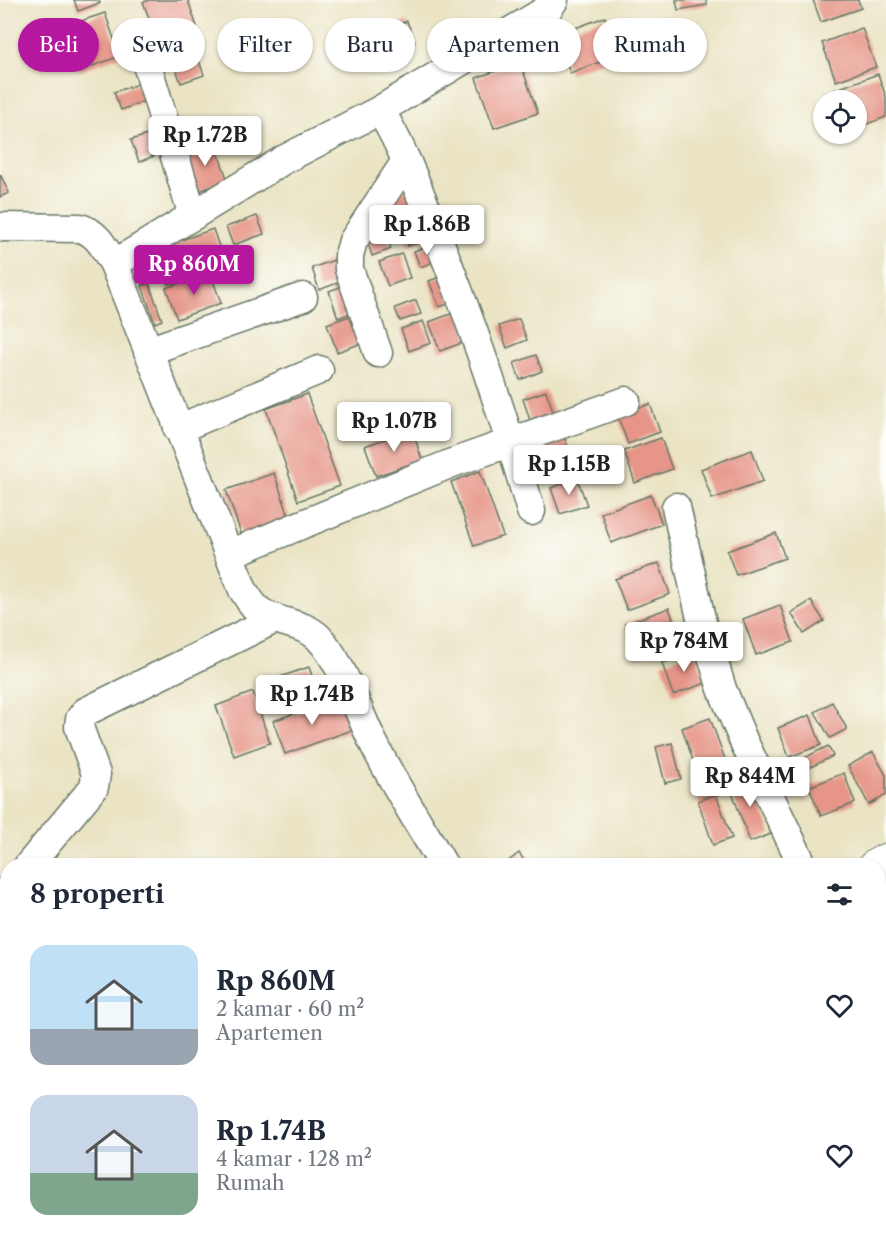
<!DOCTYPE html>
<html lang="id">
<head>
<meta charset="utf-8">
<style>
	body { margin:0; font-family:"Libre Caslon Text",serif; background:#f6f6f7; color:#1f2937; height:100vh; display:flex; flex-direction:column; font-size:22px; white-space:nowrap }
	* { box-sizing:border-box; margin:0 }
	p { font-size:20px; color:#747a83 }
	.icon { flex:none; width:33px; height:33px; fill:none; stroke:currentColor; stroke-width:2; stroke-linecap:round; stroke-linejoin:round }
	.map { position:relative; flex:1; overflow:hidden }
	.panel { position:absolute; left:0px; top:858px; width:886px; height:386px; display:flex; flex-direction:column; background:#fff; border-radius:24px 24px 0 0; box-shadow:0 2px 4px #0004 }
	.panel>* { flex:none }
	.banner { position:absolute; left:18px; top:18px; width:850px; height:54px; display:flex; gap:12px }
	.buttons { position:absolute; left:813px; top:90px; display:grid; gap:12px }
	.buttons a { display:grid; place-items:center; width:54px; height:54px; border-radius:50%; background:#fff; box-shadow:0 2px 4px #0004; font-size:30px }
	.price { position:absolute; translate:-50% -51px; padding:0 14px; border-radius:6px; background:#fff; color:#222; font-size:20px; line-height:39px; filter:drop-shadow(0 2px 3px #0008) }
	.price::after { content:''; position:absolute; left:50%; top:36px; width:18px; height:14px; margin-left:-9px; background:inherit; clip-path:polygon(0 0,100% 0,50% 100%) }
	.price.current { background:#b5179e; color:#fff }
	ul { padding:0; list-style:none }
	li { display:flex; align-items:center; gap:18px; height:150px; padding:0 30px }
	li span { display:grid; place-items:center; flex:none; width:168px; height:120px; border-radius:18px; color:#555 }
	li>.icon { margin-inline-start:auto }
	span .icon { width:72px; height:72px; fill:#fffc; stroke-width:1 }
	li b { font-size:26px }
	h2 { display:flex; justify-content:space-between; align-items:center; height:72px; padding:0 30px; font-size:26px }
	.pill { padding:0 21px; border-radius:27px; background:#fff; box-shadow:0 2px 4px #0004; font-size:21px; line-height:54px }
	.pill.current { background:#b5179e; color:#fff }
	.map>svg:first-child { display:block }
	.building { fill:#e69588 }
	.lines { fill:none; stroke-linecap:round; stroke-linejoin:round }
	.street-casing { stroke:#676; stroke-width:31 }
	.secondary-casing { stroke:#676; stroke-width:35 }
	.street { stroke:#fff; stroke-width:28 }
	.secondary { stroke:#fff; stroke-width:33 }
</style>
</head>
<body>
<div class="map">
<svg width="886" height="1243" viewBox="0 0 886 1243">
	<rect width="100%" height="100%" fill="#fdfcf7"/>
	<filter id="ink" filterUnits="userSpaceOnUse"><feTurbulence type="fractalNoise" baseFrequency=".0167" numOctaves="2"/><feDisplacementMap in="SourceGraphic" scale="12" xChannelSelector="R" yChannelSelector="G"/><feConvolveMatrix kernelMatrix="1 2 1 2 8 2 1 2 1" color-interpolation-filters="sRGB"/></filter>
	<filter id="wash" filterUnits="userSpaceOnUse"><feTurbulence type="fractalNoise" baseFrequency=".008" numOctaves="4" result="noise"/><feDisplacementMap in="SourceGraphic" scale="24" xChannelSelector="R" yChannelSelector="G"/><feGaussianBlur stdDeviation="1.35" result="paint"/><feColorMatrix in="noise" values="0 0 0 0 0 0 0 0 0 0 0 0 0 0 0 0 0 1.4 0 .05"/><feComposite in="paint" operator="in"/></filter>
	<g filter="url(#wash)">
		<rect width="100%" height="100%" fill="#eae4c4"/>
		<g id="blocks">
			<!-- building -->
			<g class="building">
				<polygon points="74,0 99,0 100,3 78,11"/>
				<polygon points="150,0 188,0 201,39 162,54 143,2"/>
				<polygon points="676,0 706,0 707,5 678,10"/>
				<polygon points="813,0 858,0 861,8 821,22"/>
				<polygon points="105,13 120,56 79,71 63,27"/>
				<polygon points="605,17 619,55 570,73 556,35"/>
				<polygon points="407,21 415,43 384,54 376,33"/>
				<polygon points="862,28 876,67 836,81 822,43"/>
				<polygon points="197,55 204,75 181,83 174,63"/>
				<polygon points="520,62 538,113 494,128 476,78"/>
				<polygon points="878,74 886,97 886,117 856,128 856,100 829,100 826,93"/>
				<polygon points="141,83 147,100 121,110 114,92"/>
				<polygon points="147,135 154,156 139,162 131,140"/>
				<polygon points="214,142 228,181 196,192 183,153"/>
				<polygon points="0,174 9,193 0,197"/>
				<polygon points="412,187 421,213 395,223 386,197"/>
				<polygon points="257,216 264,234 233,245 226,227"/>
				<polygon points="426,221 431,238 408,246 402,230"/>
				<polygon points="213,229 225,264 169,284 156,249"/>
				<polygon points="386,233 391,249 372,256 367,240"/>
				<polygon points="434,245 439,260 420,267 414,251"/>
				<polygon points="402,254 410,278 388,286 379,262"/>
				<polygon points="337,259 345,280 319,290 312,268"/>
				<polygon points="210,272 221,303 177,319 166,288"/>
				<polygon points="442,276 451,303 439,307 429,281"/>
				<polygon points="149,283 162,320 155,323 142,286"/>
				<polygon points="351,283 360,309 338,318 329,291"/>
				<polygon points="416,300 421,314 400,321 395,308"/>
				<polygon points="459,311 470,340 440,351 429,322"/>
				<polygon points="358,313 368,341 337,352 327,324"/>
				<polygon points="519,319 527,340 507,348 499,326"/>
				<polygon points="423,321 431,343 409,351 401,329"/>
				<polygon points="536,355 542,371 520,380 514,363"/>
				<polygon points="546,391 554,414 531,423 523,399"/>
				<polygon points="307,394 340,486 298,501 266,409"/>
				<polygon points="650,404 660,432 628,444 617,415"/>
				<polygon points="412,429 422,460 376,476 365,446"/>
				<polygon points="564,436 575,467 543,479 532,448"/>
				<polygon points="661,438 672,469 635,483 624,451"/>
				<polygon points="752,450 763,481 712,499 701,469"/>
				<polygon points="480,471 503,536 474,546 451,482"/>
				<polygon points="274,473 292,525 244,542 226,490"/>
				<polygon points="577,478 587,505 560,514 551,488"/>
				<polygon points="651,495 662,524 611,543 601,513"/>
				<polygon points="776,533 785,558 736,575 727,551"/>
				<polygon points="659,563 670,594 627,610 615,579"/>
				<polygon points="811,601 824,621 804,634 791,613"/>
				<polygon points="780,605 793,642 756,655 743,619"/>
				<polygon points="669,608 681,641 636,657 625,624"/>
				<polygon points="695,652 706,683 673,695 662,663"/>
				<polygon points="309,667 318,694 270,711 260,684"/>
				<polygon points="253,692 270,743 234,756 216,706"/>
				<polygon points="340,697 352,730 285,754 273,721"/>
				<polygon points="832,702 847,729 830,738 815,712"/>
				<polygon points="810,715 821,745 789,757 778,728"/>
				<polygon points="710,718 729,770 700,781 682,728"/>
				<polygon points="672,743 681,779 665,783 656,747"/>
				<polygon points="828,746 833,756 809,768 804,758"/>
				<polygon points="873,752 886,775 886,795 869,805 848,766"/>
				<polygon points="844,773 855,803 821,816 809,787"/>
				<polygon points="749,774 771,834 750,842 728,781"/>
				<polygon points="716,794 732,838 713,845 698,801"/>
				<polygon points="519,853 528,866 502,866"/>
				<polygon points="886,966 886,1000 879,1006 879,972"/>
				<polygon points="883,1032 886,1036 886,1056 883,1058 879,1052 879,1035"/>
				<polygon points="882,1088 886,1095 886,1114 880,1118 879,1090"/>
				<polygon points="886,1168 886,1199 879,1190 879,1174"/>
				<polygon points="484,1236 514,1236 515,1238 507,1243 489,1243"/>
				<polygon points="602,1236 631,1236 635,1243 592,1243"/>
				<polygon points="657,1236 685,1236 688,1243 655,1243 653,1239"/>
				<polygon points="733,1236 768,1236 771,1243 722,1243"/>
			</g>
		</g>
	</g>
	<g filter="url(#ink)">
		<use href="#blocks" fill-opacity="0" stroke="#676" stroke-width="1.5"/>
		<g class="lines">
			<defs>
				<g id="street">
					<polyline points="145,58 193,216"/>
					<polyline points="380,110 548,9 554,0"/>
					<path d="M0 227 80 228C98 233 104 248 114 264L243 590C247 596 251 603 256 608 272 624 302 621 318 637 343 663 357 710 373 742 394 785 420 825 444 866"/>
					<path d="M114 264 285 159 380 110C402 146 417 186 433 226 471 319 503 414 531 511"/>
					<polyline points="148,351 303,297"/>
					<polyline points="378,353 349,269 349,255 353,241 406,161"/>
					<polyline points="178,429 319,370"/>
					<polyline points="676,507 702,623 722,689 744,742 803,866"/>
					<polyline points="230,554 452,463 626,401"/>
					<polyline points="28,866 94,787 96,774 79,727 80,719 85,712 275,619"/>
					<polyline points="0,899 8,890"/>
					<polyline points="779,1236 784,1243"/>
				</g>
				<g id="secondary">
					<polyline points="875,866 886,860"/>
					<polyline points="341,1243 348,1236"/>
				</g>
			</defs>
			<!-- street casing -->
			<use href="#street" class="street-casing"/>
			<!-- secondary casing -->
			<use href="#secondary" class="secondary-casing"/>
			<!-- street -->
			<use href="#street" class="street"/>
			<!-- secondary -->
			<use href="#secondary" class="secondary"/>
		</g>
	</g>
</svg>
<div class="buttons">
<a><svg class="icon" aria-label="locate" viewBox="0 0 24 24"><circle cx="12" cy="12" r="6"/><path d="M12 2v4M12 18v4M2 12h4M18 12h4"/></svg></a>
</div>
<b class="price" style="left:205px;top:167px">Rp 1.72B</b>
<b class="price" style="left:427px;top:256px">Rp 1.86B</b>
<b class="price current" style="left:194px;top:296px">Rp 860M</b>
<b class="price" style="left:394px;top:453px">Rp 1.07B</b>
<b class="price" style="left:569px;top:496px">Rp 1.15B</b>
<b class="price" style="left:684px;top:673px">Rp 784M</b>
<b class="price" style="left:312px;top:726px">Rp 1.74B</b>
<b class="price" style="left:750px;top:808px">Rp 844M</b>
<div class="banner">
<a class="pill current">Beli</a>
<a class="pill">Sewa</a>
<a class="pill">Filter</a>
<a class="pill">Baru</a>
<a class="pill">Apartemen</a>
<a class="pill">Rumah</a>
</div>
<section class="panel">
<h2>8 properti<svg class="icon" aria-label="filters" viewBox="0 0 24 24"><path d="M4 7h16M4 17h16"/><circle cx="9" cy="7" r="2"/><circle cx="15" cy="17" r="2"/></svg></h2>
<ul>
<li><span style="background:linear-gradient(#bfe0f5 70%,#9aa5b1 0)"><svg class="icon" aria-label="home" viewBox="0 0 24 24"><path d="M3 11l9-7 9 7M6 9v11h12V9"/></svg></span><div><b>Rp 860M</b><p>2 kamar · 60 m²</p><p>Apartemen</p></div><svg class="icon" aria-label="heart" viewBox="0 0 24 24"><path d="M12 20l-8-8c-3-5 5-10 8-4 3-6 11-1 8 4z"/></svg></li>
<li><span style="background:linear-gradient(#c9d6e8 65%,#7fa58c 0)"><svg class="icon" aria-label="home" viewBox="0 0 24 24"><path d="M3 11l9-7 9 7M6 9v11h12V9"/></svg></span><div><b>Rp 1.74B</b><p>4 kamar · 128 m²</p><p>Rumah</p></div><svg class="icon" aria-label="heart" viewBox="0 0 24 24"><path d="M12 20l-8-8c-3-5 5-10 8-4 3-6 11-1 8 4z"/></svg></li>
</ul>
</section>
</div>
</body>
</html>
